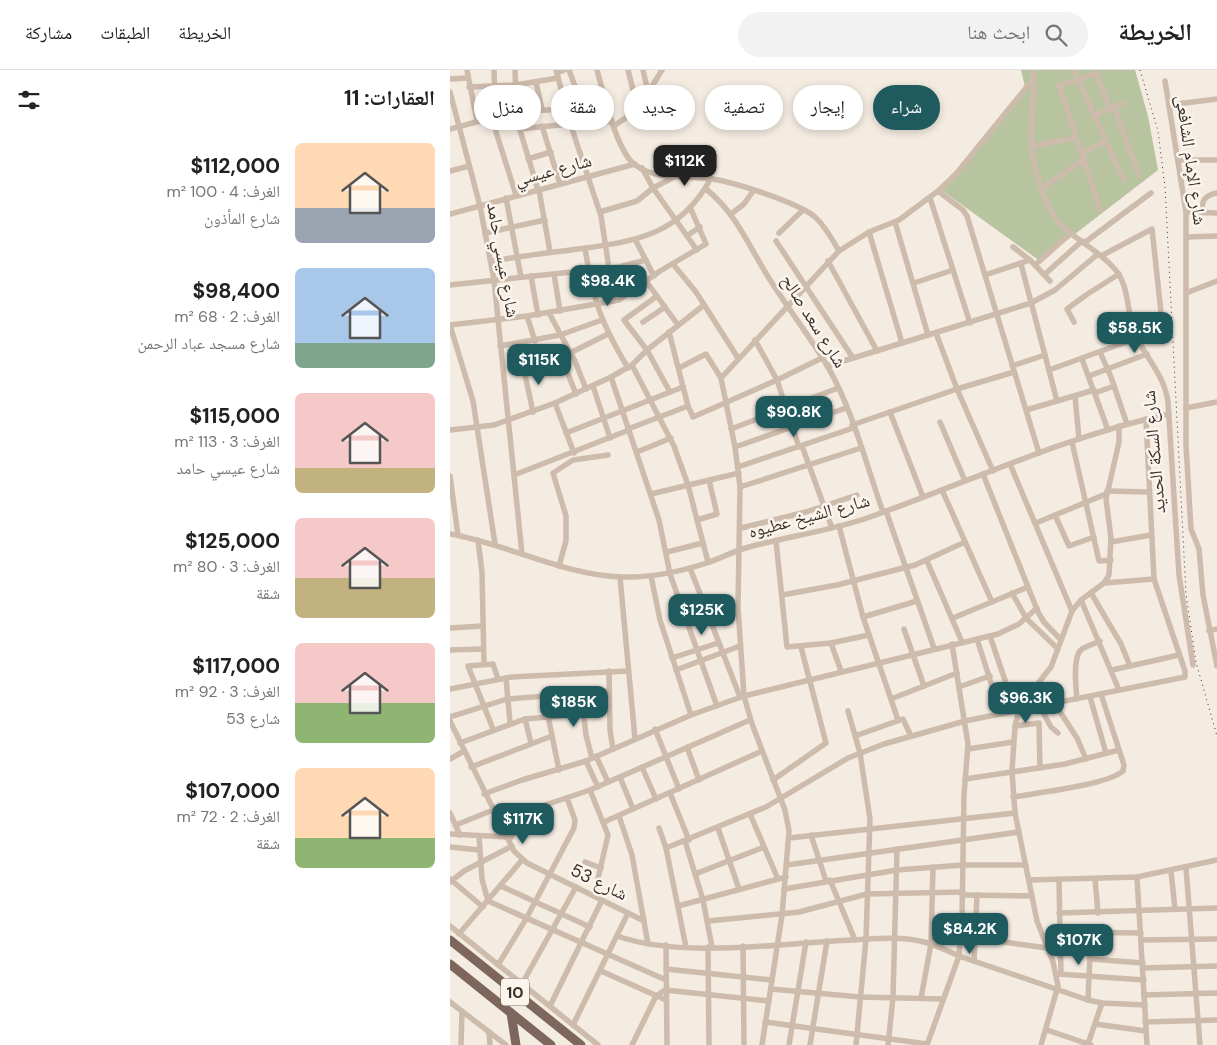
<!DOCTYPE html>
<html lang="ar">
<head>
<meta charset="utf-8">
<style>
	body { margin:0; font-family:"DM Sans","Noto Naskh Arabic",sans-serif; background:#f2f2f2; color:#222; direction:rtl; height:100vh; display:flex; flex-direction:column; font-size:19px; white-space:nowrap }
	* { box-sizing:border-box; margin:0 }
	p { font-size:16px; color:#767676 }
	.icon { flex:none; width:28px; height:28px; fill:none; stroke:currentColor; stroke-width:2; stroke-linecap:round; stroke-linejoin:round }
	.map { position:relative; flex:1; overflow:hidden; direction:ltr }
	.sheet { display:flex; flex-direction:column; background:#fff; width:450px }
	.sheet>* { flex:none }
	.top-card { position:absolute; left:15px; top:15px; width:475px; height:45px; direction:rtl; display:flex; gap:10px }
	.price { position:absolute; translate:-50% -42px; padding:0 11px; border-radius:10px; background:#1f5a5e; color:#fff; font-size:16px; line-height:32px; filter:drop-shadow(0 1px 2px #0008) }
	.price::after { content:''; position:absolute; left:50%; top:30px; width:15px; height:11px; margin-left:-8px; background:inherit; clip-path:polygon(0 0,100% 0,50% 100%) }
	.price.current { background:#222; color:#fff }
	ul { padding:0; list-style:none }
	li { display:flex; align-items:center; gap:15px; height:125px; padding:0 15px }
	li span { display:grid; place-items:center; flex:none; width:140px; height:100px; border-radius:8px; color:#555 }
	li>.icon { margin-inline-start:auto }
	span .icon { width:60px; height:60px; fill:#fffc; stroke-width:1 }
	li b { font-size:21px }
	h2 { display:flex; justify-content:space-between; align-items:center; height:60px; padding:0 15px; font-size:21px }
	.pill { padding:0 18px; border-radius:22px; background:#fff; box-shadow:0 2px 8px #0003; font-size:18px; line-height:45px }
	.pill.current { background:#1f5a5e; color:#fff }
	header { display:flex; align-items:center; gap:30px; box-sizing:border-box; height:70px; padding:0 25px; background:#fff; border-bottom:1px solid #e0e0e0 }
	header strong { font-size:24px }
	nav { display:flex; gap:28px; margin-inline-start:auto; font-size:18px }
	.search { width:350px; height:45px; background:#f2f2f2; display:flex; align-items:center; gap:12px; box-sizing:border-box; padding:0 18px; border-radius:28px; color:#767676; font-size:19px }
	main { display:flex; flex:1; min-height:0 }
	.map>svg:first-child { display:block }
	.green { fill:#b8c4a0 }
	.lines { fill:none; stroke-linecap:round; stroke-linejoin:round }
	.street { stroke:#cdbbac; stroke-width:5.5 }
	.primary { stroke:#7d675c; stroke-width:9 }
	.rail { stroke:#3b302b; stroke-width:1; stroke-dasharray:1 4; stroke-linecap:butt }
	.labels { text-anchor:middle; stroke-width:5; stroke-linejoin:round; paint-order:stroke }
	.shield { fill:#fbf5ee; stroke:#756b66; stroke-width:1 }
	.shield-label { font-size:16px; font-weight:bold; fill:#3b302b }
	.street-label { font-size:18px; fill:#3b302b; stroke:#fbf5ee }
</style>
</head>
<body>
<header>
<strong>الخريطة</strong>
<div class="search"><svg class="icon" aria-label="search" viewBox="0 0 24 24"><circle cx="10" cy="10" r="6"/><path d="M15 15l6 6"/></svg>ابحث هنا</div>
<nav><a>الخريطة</a><a>الطبقات</a><a>مشاركة</a></nav>
</header>
<main>
<div class="map">
<svg width="767" height="975" viewBox="0 0 767 975">
	<rect width="100%" height="100%" fill="#f4ebe1"/>
	<!-- green -->
	<polygon class="green" points="571,0 685,0 698,46 708,100 590,191 490,119 576,21"/>
	<g class="lines">
		<!-- street -->
		<g class="street">
			<polyline points="17,0 27,51"/>
			<polyline points="44,0 46,62 66,125"/>
			<polyline points="65,0 67,50 88,120"/>
			<polyline points="106,0 121,56 151,146 164,231"/>
			<polyline points="119,0 139,54"/>
			<path d="M147 0C154 25 164 69 179 89 198 112 236 105 262 109 284 112 349 133 365 147 375 156 382 169 389 181"/>
			<polyline points="178,0 188,39"/>
			<polyline points="193,0 198,22"/>
			<path d="M583 0C586 19 582 38 581 57 580 82 588 116 599 138 613 165 643 175 663 197 680 215 676 239 684 261 694 287 714 303 718 332L729 505 743 595"/>
			<polyline points="624,0 628,10 609,15 634,90"/>
			<polyline points="645,0 646,3 628,10 674,110"/>
			<polyline points="107,3 114,0"/>
			<polyline points="646,3 660,38"/>
			<polyline points="0,9 18,8"/>
			<polyline points="715,11 736,142 736,375 741,459 749,479 753,525 767,596"/>
			<polyline points="86,12 92,39"/>
			<polyline points="19,17 65,15 108,8"/>
			<polyline points="0,22 30,136 44,210 72,484"/>
			<polyline points="719,35 767,29"/>
			<polyline points="664,37 689,105"/>
			<polyline points="45,43 116,39"/>
			<polyline points="644,46 673,33"/>
			<polyline points="92,56 110,114"/>
			<polyline points="121,56 162,51"/>
			<polyline points="164,56 188,39 212,0"/>
			<polyline points="0,59 45,47"/>
			<polyline points="69,59 120,54"/>
			<polyline points="583,76 626,68"/>
			<polyline points="632,84 655,71"/>
			<polyline points="78,89 101,82"/>
			<polyline points="728,90 767,90"/>
			<polyline points="192,98 203,118 247,180"/>
			<polyline points="0,101 19,96"/>
			<polyline points="592,118 634,90 650,140"/>
			<path d="M256 119C285 142 298 174 317 205 336 236 359 265 378 297 403 341 416 394 433 442"/>
			<polyline points="89,120 100,182"/>
			<polyline points="488,121 513,140 517,146 589,383"/>
			<polyline points="56,128 71,207"/>
			<polyline points="480,128 520,253"/>
			<polyline points="150,142 187,131 203,118 226,106"/>
			<polyline points="736,142 767,143"/>
			<path d="M752 142C752 130 754 126 767 123"/>
			<polyline points="0,144 185,94"/>
			<polyline points="281,144 294,134 303,121"/>
			<polyline points="445,152 478,265"/>
			<polyline points="419,162 452,273 581,233 605,220 648,184"/>
			<polyline points="35,163 95,150"/>
			<polyline points="329,163 353,140"/>
			<polyline points="238,165 250,157"/>
			<polyline points="737,167 767,166"/>
			<polyline points="186,171 204,206"/>
			<polyline points="326,171 403,288"/>
			<polyline points="634,173 701,123"/>
			<polyline points="563,177 580,190"/>
			<path d="M135 178C143 230 151 253 178 298"/>
			<path d="M41 191C68 187 94 183 121 180 181 172 229 168 261 108"/>
			<polyline points="378,191 427,281"/>
			<polyline points="223,194 246,222 288,288"/>
			<polyline points="571,194 607,331 644,320"/>
			<polyline points="585,195 600,211"/>
			<polyline points="104,204 110,241"/>
			<polyline points="535,205 580,190 585,195 620,164"/>
			<polyline points="594,205 632,171"/>
			<polyline points="81,206 88,245"/>
			<polyline points="196,211 228,255"/>
			<polyline points="464,213 503,200"/>
			<polyline points="0,215 169,197 196,190"/>
			<polyline points="736,223 767,211"/>
			<polyline points="207,226 174,250 197,280 220,322"/>
			<polyline points="99,243 125,291 136,319"/>
			<polyline points="77,246 85,271"/>
			<polyline points="193,252 215,237"/>
			<polyline points="624,252 617,239 636,225 669,204"/>
			<polyline points="0,255 77,246 169,230 210,201 256,174 240,137"/>
			<polyline points="0,255 23,331 45,474"/>
			<polyline points="219,262 238,336 243,347 327,310 372,288"/>
			<polyline points="486,263 507,319 543,401"/>
			<polyline points="305,270 327,310 349,377"/>
			<polyline points="50,276 110,265 152,250"/>
			<polyline points="650,282 661,307 677,354"/>
			<polyline points="120,283 158,264"/>
			<polyline points="108,288 114,294 126,324"/>
			<polyline points="632,289 658,360"/>
			<polyline points="73,295 83,342"/>
			<polyline points="182,295 224,376 238,415 258,492"/>
			<polyline points="377,296 452,273"/>
			<polyline points="562,296 595,285"/>
			<polyline points="229,298 256,284 271,308"/>
			<polyline points="599,300 687,268 713,261 702,159 651,186"/>
			<polyline points="639,306 697,284"/>
			<polyline points="161,307 209,450 220,504 267,636"/>
			<polyline points="143,316 160,368"/>
			<polyline points="645,323 664,316"/>
			<polyline points="625,326 629,369"/>
			<polyline points="105,333 124,383"/>
			<polyline points="736,338 767,332"/>
			<polyline points="576,340 607,331"/>
			<polyline points="440,342 473,427"/>
			<polyline points="490,352 515,411"/>
			<polyline points="402,355 507,319 564,302"/>
			<polyline points="178,359 238,336"/>
			<polyline points="281,359 388,318"/>
			<polyline points="0,360 44,355 58,350 105,333 161,307 182,295 197,280 254,235"/>
			<polyline points="116,363 233,317"/>
			<polyline points="622,372 649,491 661,490"/>
			<polyline points="352,376 382,458"/>
			<polyline points="285,377 396,338"/>
			<polyline points="187,382 221,368"/>
			<polyline points="560,394 622,541"/>
			<polyline points="288,397 403,358"/>
			<polyline points="533,404 588,542 594,552 611,570"/>
			<polyline points="64,405 179,360"/>
			<polyline points="0,406 8,465"/>
			<polyline points="290,417 411,378"/>
			<polyline points="492,420 542,532"/>
			<polyline points="657,421 698,422"/>
			<polyline points="201,424 289,403"/>
			<polyline points="436,441 484,578"/>
			<polyline points="605,445 619,476 644,467"/>
			<polyline points="247,450 267,444 259,410"/>
			<polyline points="586,453 656,424"/>
			<polyline points="389,456 413,547 448,650"/>
			<polyline points="291,458 356,442 407,425"/>
			<path d="M0 464C58 474 112 505 172 507 201 508 229 502 257 493 271 488 284 481 299 477 339 466 381 461 420 447 519 412 616 366 719 344"/>
			<polyline points="28,470 32,502 34,594"/>
			<polyline points="326,471 337,577 381,573 419,565"/>
			<polyline points="661,472 701,465"/>
			<polyline points="217,482 253,473"/>
			<polyline points="477,491 512,572"/>
			<polyline points="109,496 116,471 116,446 103,403 123,390 158,385"/>
			<polyline points="240,498 290,627"/>
			<polyline points="201,506 210,550 241,645 294,626 548,564 569,554 587,538"/>
			<polyline points="170,507 185,669"/>
			<polyline points="654,513 704,509"/>
			<polyline points="562,523 576,548 608,579"/>
			<polyline points="641,523 671,574 680,596"/>
			<polyline points="332,525 387,515 465,495 515,472"/>
			<polyline points="631,530 669,620"/>
			<polyline points="413,547 467,531"/>
			<polyline points="503,548 578,517"/>
			<polyline points="0,558 32,556"/>
			<polyline points="454,559 474,616"/>
			<polyline points="759,561 767,559"/>
			<polyline points="540,566 560,625 569,639"/>
			<polyline points="527,569 551,644"/>
			<polyline points="381,573 391,601"/>
			<polyline points="0,580 32,579"/>
			<polyline points="222,588 268,573"/>
			<polyline points="226,600 290,576"/>
			<polyline points="662,600 729,585"/>
			<polyline points="159,601 160,660 163,679"/>
			<polyline points="56,608 60,653"/>
			<polyline points="509,617 540,606"/>
			<polyline points="0,619 61,607 178,601"/>
			<polyline points="131,623 136,665 142,688"/>
			<polyline points="640,627 656,683"/>
			<polyline points="441,629 507,603"/>
			<path d="M627 629C626 618 622 586 632 579 637 576 644 574 650 571"/>
			<polyline points="605,634 627,668 636,689"/>
			<polyline points="590,637 601,657 608,663"/>
			<polyline points="398,641 410,683 420,749 416,869 406,975"/>
			<polyline points="98,646 109,700"/>
			<polyline points="0,647 57,629 159,621"/>
			<polyline points="75,649 81,673"/>
			<polyline points="0,651 64,781 77,793 194,851"/>
			<polyline points="565,656 589,653 590,698"/>
			<polyline points="43,659 18,596 43,594 48,609"/>
			<polyline points="205,659 229,719"/>
			<polyline points="405,666 453,649 461,666"/>
			<polyline points="10,673 75,649 133,644"/>
			<polyline points="237,677 249,710"/>
			<polyline points="518,679 563,672"/>
			<polyline points="146,686 158,712"/>
			<polyline points="0,689 14,681"/>
			<polyline points="136,691 148,717"/>
			<polyline points="21,697 102,666"/>
			<polyline points="192,697 206,729"/>
			<polyline points="170,707 183,739"/>
			<polyline points="515,709 615,694 669,680"/>
			<polyline points="323,710 376,673 351,577"/>
			<polyline points="140,720 158,765 144,826"/>
			<polyline points="220,723 239,770"/>
			<polyline points="34,724 72,710 136,691 241,645"/>
			<path d="M563 727C586 723 657 715 673 701L674 695 651 624"/>
			<polyline points="0,743 10,765"/>
			<polyline points="300,744 328,809"/>
			<polyline points="169,746 182,785 198,874"/>
			<polyline points="154,752 312,681"/>
			<polyline points="6,755 43,740"/>
			<polyline points="209,758 216,778 236,877"/>
			<polyline points="268,758 289,819"/>
			<polyline points="0,764 58,767"/>
			<polyline points="361,765 376,811"/>
			<polyline points="29,766 32,809 38,831 216,910"/>
			<polyline points="339,768 565,743"/>
			<polyline points="59,770 76,746 86,738 140,720 300,650"/>
			<polyline points="235,771 253,830 262,877"/>
			<polyline points="0,777 29,780"/>
			<polyline points="216,778 316,737 398,688 434,674 515,651 735,607 735,601 704,509 696,349"/>
			<polyline points="135,792 151,798"/>
			<polyline points="337,795 569,762"/>
			<polyline points="736,798 750,975"/>
			<polyline points="721,801 725,839"/>
			<polyline points="245,804 314,777"/>
			<polyline points="687,807 697,975"/>
			<polyline points="0,809 33,837"/>
			<polyline points="645,809 648,843"/>
			<polyline points="380,810 405,870"/>
			<polyline points="579,810 687,807 767,790"/>
			<polyline points="609,810 611,904"/>
			<polyline points="0,812 14,801 62,776"/>
			<polyline points="51,816 140,857"/>
			<polyline points="334,819 447,800 513,795 576,795"/>
			<polyline points="512,825 582,826"/>
			<polyline points="228,836 336,807"/>
			<polyline points="609,843 767,838"/>
			<polyline points="258,851 349,842 417,824 513,822"/>
			<polyline points="0,856 148,975"/>
			<polyline points="609,862 691,863"/>
			<polyline points="9,864 72,790"/>
			<path d="M167 866C233 889 332 873 402 870 424 869 449 866 470 871 484 874 496 880 509 886L512 848 514 725 518 674 502 574"/>
			<polyline points="525,868 597,878"/>
			<polyline points="691,870 767,869"/>
			<polyline points="216,875 217,975"/>
			<polyline points="293,876 294,975"/>
			<polyline points="258,877 259,975"/>
			<polyline points="640,889 693,893"/>
			<polyline points="524,891 527,825"/>
			<polyline points="48,895 76,849 124,758 125,750 117,728"/>
			<polyline points="693,898 767,896"/>
			<polyline points="216,899 322,910"/>
			<polyline points="151,901 216,930"/>
			<polyline points="608,904 694,910"/>
			<polyline points="72,914 126,817"/>
			<polyline points="321,919 410,927 493,929"/>
			<polyline points="694,925 767,923"/>
			<polyline points="471,928 481,874 483,797"/>
			<polyline points="638,930 641,863"/>
			<polyline points="0,932 56,975"/>
			<polyline points="100,936 152,830"/>
			<polyline points="315,952 477,974"/>
			<polyline points="695,952 767,950"/>
			<polyline points="645,954 696,961"/>
			<polyline points="123,955 178,843"/>
			<polyline points="597,960 641,975"/>
			<polyline points="39,962 40,975"/>
			<polyline points="638,974 652,933"/>
			<polyline points="11,975 12,942"/>
			<polyline points="182,975 206,926 215,920 319,931"/>
			<polyline points="312,975 332,845 339,761 335,740 302,654 294,626 288,537 290,417 285,377 271,308 389,181 419,162 449,150 488,121 506,104 584,8"/>
			<polyline points="339,975 356,872"/>
			<polyline points="360,975 377,871"/>
			<polyline points="438,975 443,927 447,779"/>
			<polyline points="477,975 509,886 638,930 652,933 695,935"/>
			<polyline points="591,975 608,916 603,892 587,851 565,743 562,701 565,656 570,636 601,597 622,541 631,530 654,513 659,505 661,468 656,429 669,372 669,356"/>
		</g>
		<!-- primary -->
		<g class="primary">
			<polyline points="0,870 131,975"/>
			<polyline points="0,894 101,975"/>
			<polyline points="61,943 66,975"/>
		</g>
		<!-- rail -->
		<polyline class="rail" points="690,0 708,61 715,117 736,524 746,592 767,666"/>
	</g>
	<g class="labels">
		<!-- shield labels -->
		<rect class="shield" x="51" y="908.5" width="28" height="27" rx="4"/>
		<g class="shield-label">
			<text x="65" y="928">10</text>
		</g>
		<!-- street labels -->
		<g class="street-label">
			<text transform="translate(741 90) rotate(82)" y="6">شارع الإمام الشافعى</text>
			<text transform="translate(103 100) rotate(-15)" y="6">شارع عيسي</text>
			<text transform="translate(53 190) rotate(80)" y="6">شارع عيسي حامد</text>
			<text transform="translate(364 251) rotate(58)" y="6">شارع سعد صالح</text>
			<text transform="translate(704 382) rotate(-95)" y="6">شارع السكة الحديد</text>
			<text transform="translate(359 446) rotate(-15)" y="6">شارع الشيخ عطيوه</text>
			<text transform="translate(149 812) rotate(26)" y="6">شارع 53</text>
		</g>
	</g>
</svg>
<b class="price current" style="left:235px;top:117px">$112K</b>
<b class="price" style="left:158px;top:237px">$98.4K</b>
<b class="price" style="left:685px;top:284px">$58.5K</b>
<b class="price" style="left:89px;top:316px">$115K</b>
<b class="price" style="left:344px;top:368px">$90.8K</b>
<b class="price" style="left:252px;top:566px">$125K</b>
<b class="price" style="left:576px;top:654px">$96.3K</b>
<b class="price" style="left:124px;top:658px">$185K</b>
<b class="price" style="left:73px;top:775px">$117K</b>
<b class="price" style="left:520px;top:885px">$84.2K</b>
<b class="price" style="left:629px;top:896px">$107K</b>
<div class="top-card">
<a class="pill current">شراء</a>
<a class="pill">إيجار</a>
<a class="pill">تصفية</a>
<a class="pill">جديد</a>
<a class="pill">شقة</a>
<a class="pill">منزل</a>
</div>
</div>
<section class="sheet">
<h2>العقارات: 11<svg class="icon" aria-label="filters" viewBox="0 0 24 24"><path d="M4 7h16M4 17h16"/><circle cx="9" cy="7" r="2"/><circle cx="15" cy="17" r="2"/></svg></h2>
<ul>
<li><span style="background:linear-gradient(#ffd9b3 65%,#9aa5b1 0)"><svg class="icon" aria-label="home" viewBox="0 0 24 24"><path d="M3 11l9-7 9 7M6 9v11h12V9"/></svg></span><div><b>$112,000</b><p>الغرف: 4 · 100 m²</p><p>شارع المأذون</p></div></li>
<li><span style="background:linear-gradient(#a9c7e8 75%,#7fa58c 0)"><svg class="icon" aria-label="home" viewBox="0 0 24 24"><path d="M3 11l9-7 9 7M6 9v11h12V9"/></svg></span><div><b>$98,400</b><p>الغرف: 2 · 68 m²</p><p>شارع مسجد عباد الرحمن</p></div></li>
<li><span style="background:linear-gradient(#f6c9c9 75%,#c2b280 0)"><svg class="icon" aria-label="home" viewBox="0 0 24 24"><path d="M3 11l9-7 9 7M6 9v11h12V9"/></svg></span><div><b>$115,000</b><p>الغرف: 3 · 113 m²</p><p>شارع عيسي حامد</p></div></li>
<li><span style="background:linear-gradient(#f6c9c9 60%,#c2b280 0)"><svg class="icon" aria-label="home" viewBox="0 0 24 24"><path d="M3 11l9-7 9 7M6 9v11h12V9"/></svg></span><div><b>$125,000</b><p>الغرف: 3 · 80 m²</p><p>شقة</p></div></li>
<li><span style="background:linear-gradient(#f6c9c9 60%,#8fb573 0)"><svg class="icon" aria-label="home" viewBox="0 0 24 24"><path d="M3 11l9-7 9 7M6 9v11h12V9"/></svg></span><div><b>$117,000</b><p>الغرف: 3 · 92 m²</p><p>شارع 53</p></div></li>
<li><span style="background:linear-gradient(#ffd9b3 70%,#8fb573 0)"><svg class="icon" aria-label="home" viewBox="0 0 24 24"><path d="M3 11l9-7 9 7M6 9v11h12V9"/></svg></span><div><b>$107,000</b><p>الغرف: 2 · 72 m²</p><p>شقة</p></div></li>
</ul>
</section>
</main>
</body>
</html>
